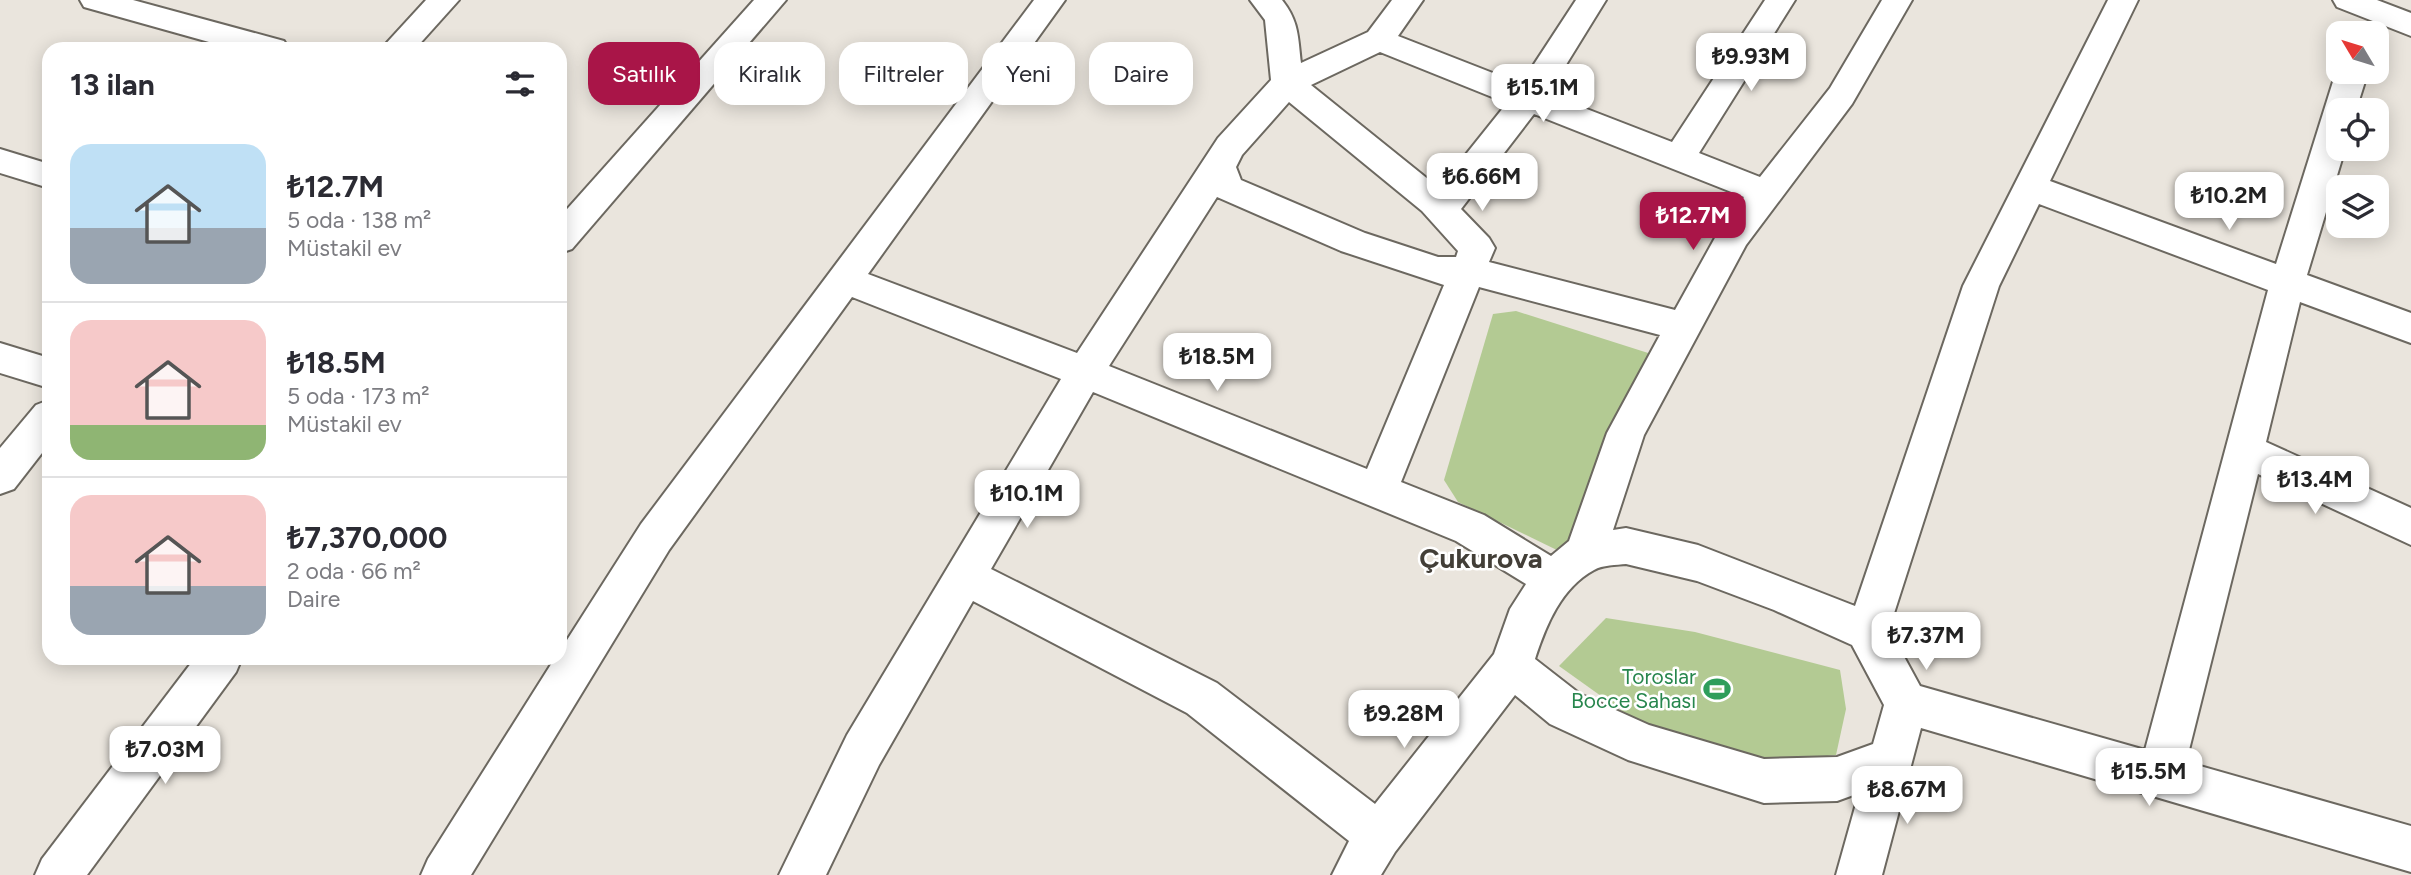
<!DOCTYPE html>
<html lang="tr">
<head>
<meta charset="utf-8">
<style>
	body { margin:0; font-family:Figtree,sans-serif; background:#f7f7f7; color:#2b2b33; height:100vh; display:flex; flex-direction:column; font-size:26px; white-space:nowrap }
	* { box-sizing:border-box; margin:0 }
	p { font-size:23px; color:#7c7c81 }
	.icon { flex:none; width:38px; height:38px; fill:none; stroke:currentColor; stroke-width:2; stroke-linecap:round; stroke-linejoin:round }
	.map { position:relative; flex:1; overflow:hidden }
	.details { position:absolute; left:42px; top:42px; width:525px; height:623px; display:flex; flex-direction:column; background:#fff; border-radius:21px; box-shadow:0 4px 18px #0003 }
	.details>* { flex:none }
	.top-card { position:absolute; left:588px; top:42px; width:665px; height:63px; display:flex; gap:14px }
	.needle { width:46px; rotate:308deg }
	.fabs { position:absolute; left:2326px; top:21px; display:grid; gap:14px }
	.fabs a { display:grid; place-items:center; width:63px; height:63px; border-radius:14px; background:#fff; box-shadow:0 4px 18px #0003; font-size:35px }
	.price { position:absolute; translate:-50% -60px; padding:0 16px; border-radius:14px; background:#fff; color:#222; font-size:23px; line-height:46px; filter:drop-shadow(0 2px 4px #0008) }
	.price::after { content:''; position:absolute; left:50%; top:42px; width:21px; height:16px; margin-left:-10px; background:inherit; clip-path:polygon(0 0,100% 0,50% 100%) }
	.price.current { background:#a91548; color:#fff }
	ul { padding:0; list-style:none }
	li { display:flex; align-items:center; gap:21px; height:175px; padding:0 28px }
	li+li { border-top:2px solid #e1e1e2 }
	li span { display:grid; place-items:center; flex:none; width:196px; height:140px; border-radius:21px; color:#555 }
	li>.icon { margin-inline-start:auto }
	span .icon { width:84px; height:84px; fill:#fffc; stroke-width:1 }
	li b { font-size:30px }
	h2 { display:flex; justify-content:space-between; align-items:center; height:84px; padding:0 28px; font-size:30px }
	.pill { padding:0 24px; border-radius:21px; background:#fff; box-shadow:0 4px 18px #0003; font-size:24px; line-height:63px }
	.pill.current { background:#a91548; color:#fff }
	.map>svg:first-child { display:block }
	.green { fill:#b3ca93 }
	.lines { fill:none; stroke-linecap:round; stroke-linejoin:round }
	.minor-casing { stroke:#6c6860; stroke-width:4 }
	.minor { fill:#fff; fill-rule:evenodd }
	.labels { text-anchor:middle; stroke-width:5; stroke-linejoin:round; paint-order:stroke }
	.leisure-label { font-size:21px; fill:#27864d; stroke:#fff; text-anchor:end }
	.district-label { font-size:28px; font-weight:bold; fill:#423e37; stroke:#fff }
</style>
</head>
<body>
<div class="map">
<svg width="2411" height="875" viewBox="0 0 2411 875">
	<rect width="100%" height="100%" fill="#eae5dd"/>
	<!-- green -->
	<g class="green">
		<polygon points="1516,311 1667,359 1563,553 1458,502 1444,480 1493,314"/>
		<polygon points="1606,618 1695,632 1840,670 1846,709 1836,755 1791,760 1725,753 1657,736 1559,666"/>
	</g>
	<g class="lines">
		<defs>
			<g id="minor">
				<polygon points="80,0 133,0 284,41 289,49 234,49 84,7"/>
				<polygon points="426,0 459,0 415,49 381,49"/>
				<polygon points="754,0 786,0 572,249 560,253 560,217"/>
				<path d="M1034 0H1065L868 274 1077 353 1218 138 1271 80 1265 20 1250 0H1282C1299 21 1298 38 1301 63L1368 32 1392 0H1423L1398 36 1521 84 1576 0H1606L1548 94 1672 142 1765 0H1795L1699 153 1760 177 1830 88 1882 0H1912L1852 104 1746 245 1644 435 1613 530 1626 528 1698 545 1855 606 1963 286 2108 0H2138L2050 181 2276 264 2336 72 2338 69V72H2368L2356 110H2338V149H2345L2307 275 2411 313V343L2300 302 2266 442 2411 508V545L2258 474 2186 762 2411 826V872L1921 728 1882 875H1836L1859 793 1837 801 1764 803 1628 760 1550 724 1515 695 1395 852 1381 875H1332L1349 841 1187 713 973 601 879 765 826 875H779L847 735 1061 379 852 297 669 550 471 875H421L428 859 555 658H560V651L641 524ZM1380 52 1507 103 1439 188 1311 85ZM1289 102 1422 211 1458 251 1456 257H1438L1365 233 1241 180 1236 167 1242 155ZM1534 114 1744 197 1721 227 1675 310 1489 262 1495 248 1489 238 1461 209ZM1217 197 1341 251 1444 285 1367 469 1109 366ZM2039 204 2268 290 2145 750 1920 686 1889 629 1999 286ZM1479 287 1660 335 1607 433 1569 541 1551 556 1484 515 1401 482ZM1093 392 1456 541 1526 584 1510 609 1494 654 1375 804 1217 683 991 569ZM1626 564 1697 581 1774 610 1852 645 1884 705 1873 744 1837 757 1764 759 1649 725 1580 694 1535 659C1546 625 1561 588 1594 570 1602 565 1617 565 1626 564Z"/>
				<polygon points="2333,0 2377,0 2411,13 2411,36 2337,7"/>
				<polygon points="0,149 49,164 49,188 0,173"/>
				<polygon points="0,343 49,358 49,388 0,373"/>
				<polygon points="49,400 49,444 14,489 0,494 0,448 36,405"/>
				<polygon points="195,658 242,658 236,672 87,875 35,875 42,859"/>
			</g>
		</defs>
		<!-- minor casing -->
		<use href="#minor" class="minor-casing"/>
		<!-- minor -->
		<use href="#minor" class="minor"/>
	</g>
	<!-- icons -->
	<defs>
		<symbol id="stadium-bare" viewBox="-9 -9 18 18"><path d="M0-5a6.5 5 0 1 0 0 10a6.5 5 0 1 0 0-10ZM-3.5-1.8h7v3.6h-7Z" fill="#2e9e5b" stroke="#fff" stroke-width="2.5" paint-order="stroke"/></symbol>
	</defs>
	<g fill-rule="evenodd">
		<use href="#stadium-bare" x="1698" y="670" width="38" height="38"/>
	</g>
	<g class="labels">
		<!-- leisure labels -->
		<g class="leisure-label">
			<text x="1696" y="684">Toroslar<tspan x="1696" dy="24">Bocce Sahası</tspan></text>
		</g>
		<!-- district labels -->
		<g class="district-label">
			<text x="1481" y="568">Çukurova</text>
		</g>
	</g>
</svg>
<div class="fabs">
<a><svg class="needle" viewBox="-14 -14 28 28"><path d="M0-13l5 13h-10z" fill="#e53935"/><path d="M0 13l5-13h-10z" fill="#7c7c81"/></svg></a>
<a><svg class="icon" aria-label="locate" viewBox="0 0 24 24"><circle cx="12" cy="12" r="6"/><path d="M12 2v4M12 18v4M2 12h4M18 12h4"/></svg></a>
<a><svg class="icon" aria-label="layers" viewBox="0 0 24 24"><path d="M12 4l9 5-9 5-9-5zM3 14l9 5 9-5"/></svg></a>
</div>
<b class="price" style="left:1751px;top:93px">₺9.93M</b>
<b class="price" style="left:1543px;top:124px">₺15.1M</b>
<b class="price" style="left:1482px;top:213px">₺6.66M</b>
<b class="price" style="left:2229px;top:232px">₺10.2M</b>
<b class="price current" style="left:1693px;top:252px">₺12.7M</b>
<b class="price" style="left:1217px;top:393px">₺18.5M</b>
<b class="price" style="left:2315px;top:516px">₺13.4M</b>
<b class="price" style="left:1027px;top:530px">₺10.1M</b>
<b class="price" style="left:1926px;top:672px">₺7.37M</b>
<b class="price" style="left:1404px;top:750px">₺9.28M</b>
<b class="price" style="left:165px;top:786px">₺7.03M</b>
<b class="price" style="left:2149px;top:808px">₺15.5M</b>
<b class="price" style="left:1907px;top:826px">₺8.67M</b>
<div class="top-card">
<a class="pill current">Satılık</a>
<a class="pill">Kiralık</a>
<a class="pill">Filtreler</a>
<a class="pill">Yeni</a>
<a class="pill">Daire</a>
</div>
<section class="details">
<h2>13 ilan<svg class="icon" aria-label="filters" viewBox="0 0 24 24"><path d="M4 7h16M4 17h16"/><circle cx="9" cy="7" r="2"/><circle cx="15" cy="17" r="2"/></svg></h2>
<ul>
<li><span style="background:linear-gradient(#bfe0f5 60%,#9aa5b1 0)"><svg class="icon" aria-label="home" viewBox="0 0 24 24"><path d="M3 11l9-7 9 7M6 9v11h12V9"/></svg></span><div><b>₺12.7M</b><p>5 oda · 138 m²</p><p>Müstakil ev</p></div></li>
<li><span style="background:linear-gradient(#f6c9c9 75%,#8fb573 0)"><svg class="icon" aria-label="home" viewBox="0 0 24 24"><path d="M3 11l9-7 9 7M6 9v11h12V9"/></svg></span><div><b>₺18.5M</b><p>5 oda · 173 m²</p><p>Müstakil ev</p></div></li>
<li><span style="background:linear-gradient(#f6c9c9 65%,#9aa5b1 0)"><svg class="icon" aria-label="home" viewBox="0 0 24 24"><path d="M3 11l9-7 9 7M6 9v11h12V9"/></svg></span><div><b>₺7,370,000</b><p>2 oda · 66 m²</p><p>Daire</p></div></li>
</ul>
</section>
</div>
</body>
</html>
